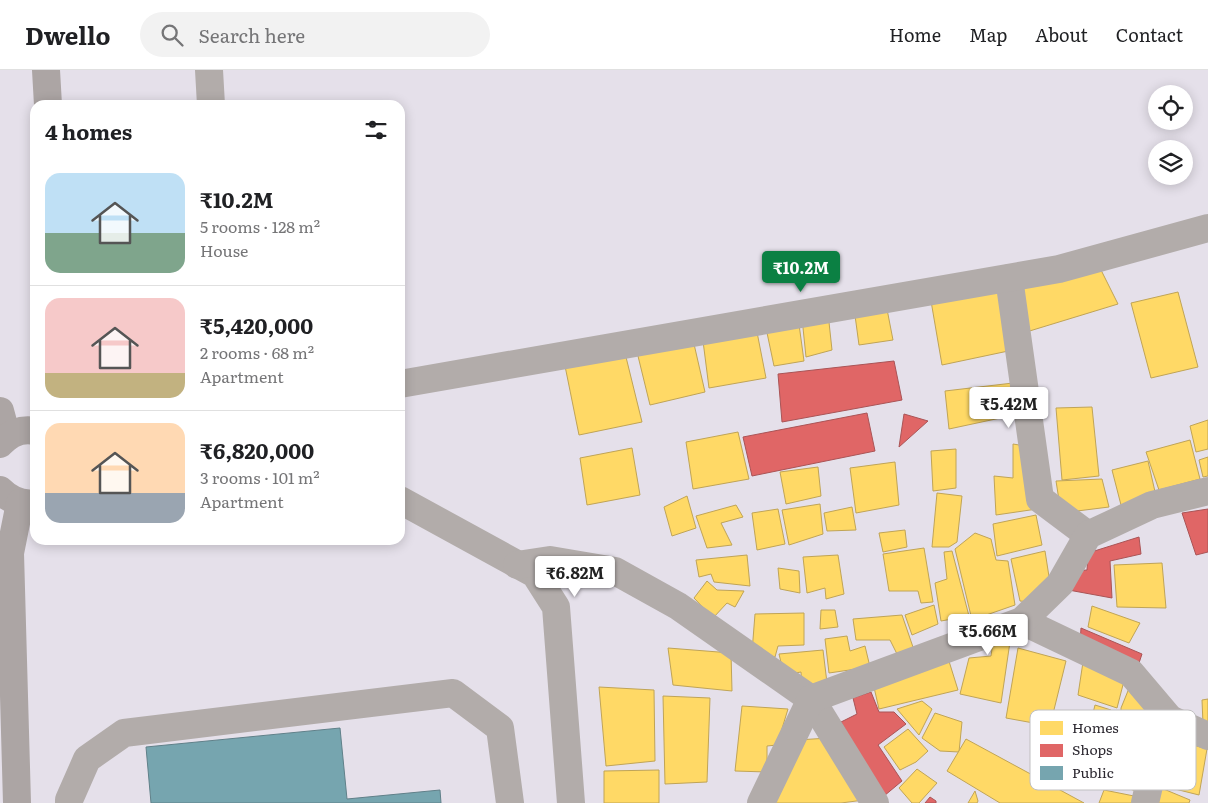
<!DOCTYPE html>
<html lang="en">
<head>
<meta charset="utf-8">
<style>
	body { margin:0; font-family:Literata,serif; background:#f2f2f2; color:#202124; height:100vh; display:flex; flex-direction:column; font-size:19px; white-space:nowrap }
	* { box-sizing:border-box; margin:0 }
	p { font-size:16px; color:#757577 }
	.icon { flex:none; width:28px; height:28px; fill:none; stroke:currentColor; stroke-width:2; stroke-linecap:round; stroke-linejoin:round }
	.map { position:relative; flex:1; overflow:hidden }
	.details { position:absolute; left:30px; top:30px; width:375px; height:445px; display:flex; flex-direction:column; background:#fff; border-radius:15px; box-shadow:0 2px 12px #0003 }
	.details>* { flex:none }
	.fabs { position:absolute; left:1148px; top:15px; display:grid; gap:10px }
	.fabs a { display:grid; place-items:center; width:45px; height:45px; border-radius:50%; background:#fff; box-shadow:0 2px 12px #0003; font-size:25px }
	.price { position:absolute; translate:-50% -42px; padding:0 11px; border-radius:5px; background:#fff; color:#222; font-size:16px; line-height:32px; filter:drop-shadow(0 1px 2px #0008) }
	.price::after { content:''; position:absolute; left:50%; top:30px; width:15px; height:11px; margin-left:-8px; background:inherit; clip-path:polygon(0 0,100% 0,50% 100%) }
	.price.selected { background:#0b8043; color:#fff }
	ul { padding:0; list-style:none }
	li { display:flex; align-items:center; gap:15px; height:125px; padding:0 15px }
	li+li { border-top:1px solid #e0e0e0 }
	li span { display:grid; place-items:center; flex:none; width:140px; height:100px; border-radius:15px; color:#555 }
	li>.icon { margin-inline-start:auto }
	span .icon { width:60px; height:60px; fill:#fffc; stroke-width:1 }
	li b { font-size:21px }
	h2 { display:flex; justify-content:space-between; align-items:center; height:60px; padding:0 15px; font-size:21px }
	header { display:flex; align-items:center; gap:30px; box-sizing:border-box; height:70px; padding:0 25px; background:#fff; border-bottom:1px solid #e0e0e0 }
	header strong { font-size:24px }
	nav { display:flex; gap:28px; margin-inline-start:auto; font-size:18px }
	.search { width:350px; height:45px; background:#f2f2f2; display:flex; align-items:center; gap:12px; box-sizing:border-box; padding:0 18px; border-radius:28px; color:#757577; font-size:19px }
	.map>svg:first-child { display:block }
	.homes { fill:#ffd966; stroke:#c0a456 }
	.shops { fill:#e06666; stroke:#aa5456 }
	.public { fill:#76a5af; stroke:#608089 }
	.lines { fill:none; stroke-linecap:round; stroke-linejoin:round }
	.minor { stroke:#b2acaa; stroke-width:28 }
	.major { stroke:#aca5a4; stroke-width:28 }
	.key { fill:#fff; stroke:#c0bfc1; stroke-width:1 }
	.key-label { font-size:14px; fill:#2d2931 }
</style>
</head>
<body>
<header>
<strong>Dwello</strong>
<div class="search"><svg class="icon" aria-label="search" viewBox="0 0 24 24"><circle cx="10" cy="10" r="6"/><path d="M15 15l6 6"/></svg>Search here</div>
<nav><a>Home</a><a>Map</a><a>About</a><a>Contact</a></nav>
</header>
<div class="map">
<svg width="1208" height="733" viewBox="0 0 1208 733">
	<rect width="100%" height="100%" fill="#e5e0ea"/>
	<!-- homes -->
	<g class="homes">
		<polygon points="1099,196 1118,234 1023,263 1014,211"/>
		<polygon points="1000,212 1013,280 942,295 931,231"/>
		<polygon points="1178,222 1198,297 1151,308 1131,233"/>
		<polygon points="886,234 893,270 859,275 854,238"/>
		<polygon points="828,243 832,280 806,287 802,248"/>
		<polygon points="798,247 804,291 774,296 766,258"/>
		<polygon points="756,257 766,308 709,318 703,271"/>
		<polygon points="694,274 705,322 650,335 637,282"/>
		<polygon points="625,283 642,352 579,365 564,291"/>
		<polygon points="1013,313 1019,344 949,359 945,321"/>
		<polygon points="1092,337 1099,406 1062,410 1056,338"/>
		<polygon points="1208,350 1208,379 1196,382 1190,356"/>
		<polygon points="738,362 749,409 693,419 686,372"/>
		<polygon points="1190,370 1200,409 1159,420 1146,382"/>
		<polygon points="1013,374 1025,376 1037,439 996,445 994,406 1013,408"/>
		<polygon points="632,378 640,425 587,435 580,388"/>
		<polygon points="956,379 956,418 933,421 931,381"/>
		<polygon points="1208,387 1208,406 1203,407 1199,390"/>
		<polygon points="1148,391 1156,426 1121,435 1112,400"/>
		<polygon points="895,392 899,435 856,443 850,398"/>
		<polygon points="818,397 821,426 786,434 780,402"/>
		<polygon points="1102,409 1109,437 1061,443 1056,411"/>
		<polygon points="937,423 962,426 957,472 949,477 932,477"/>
		<polygon points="687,426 696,458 672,466 664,437"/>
		<polygon points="820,434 823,464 789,475 782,440"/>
		<polygon points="736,435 743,447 721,453 732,475 707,478 696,446"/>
		<polygon points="852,437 856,460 827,461 824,443"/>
		<polygon points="778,439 785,474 757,480 752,443"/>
		<polygon points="1036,445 1042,475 997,486 993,454"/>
		<polygon points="905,460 907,477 883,482 879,463"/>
		<polygon points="975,463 991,469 996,490 1008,491 1015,535 972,550 955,479"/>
		<polygon points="924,478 933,532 921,533 918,521 889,521 883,484"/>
		<polygon points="952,481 969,546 941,551 935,513 947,509 944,482"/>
		<polygon points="1045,481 1050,513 1030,532 1020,531 1011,489"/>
		<polygon points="747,485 750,516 714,512 711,504 699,507 696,490"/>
		<polygon points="838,485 844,524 826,529 825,518 807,523 803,487"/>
		<polygon points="1162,493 1166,538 1117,537 1114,495"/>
		<polygon points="778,498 799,501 800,523 780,519"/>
		<polygon points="707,511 717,520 744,521 735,537 727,533 713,548 694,528"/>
		<polygon points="934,535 938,554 912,565 905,545"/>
		<polygon points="1092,536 1140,553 1129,573 1088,557"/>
		<polygon points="821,540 835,540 838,557 820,559"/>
		<polygon points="804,543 804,575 778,576 775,587 752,582 755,544"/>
		<polygon points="902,545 914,580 897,584 890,570 856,570 853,549"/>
		<polygon points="994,565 1011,565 1001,633 960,624 969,588 991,586"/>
		<polygon points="847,566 850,581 865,576 870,597 829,603 825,569"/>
		<polygon points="668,578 731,583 732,621 673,615"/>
		<polygon points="1018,578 1066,591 1050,656 1006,648"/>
		<polygon points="823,580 827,613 802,617 801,602 784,605 779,584"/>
		<polygon points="948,588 958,620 879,639 873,613"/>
		<polygon points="1083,592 1125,607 1117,638 1078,625"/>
		<polygon points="1132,611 1163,652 1152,666 1121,661 1121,638"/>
		<polygon points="599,617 654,620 655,691 606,696"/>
		<polygon points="663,626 710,628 707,712 665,714"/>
		<polygon points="1208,629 1208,654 1203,654 1202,630"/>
		<polygon points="922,631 932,639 919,665 897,639"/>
		<polygon points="1095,635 1111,640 1108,659 1100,660 1099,676 1084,675 1086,688 1071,685 1069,666 1078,649 1091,651"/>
		<polygon points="742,636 788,639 777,675 767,676 767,702 735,701"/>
		<polygon points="935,643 962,652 959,682 940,681 922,668"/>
		<polygon points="908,659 928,681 916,692 900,700 884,677"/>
		<polygon points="829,668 864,730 841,733 774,733 797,670"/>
		<polygon points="1169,668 1207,679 1199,725 1163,716"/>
		<polygon points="966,669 1084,733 1000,733 947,701"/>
		<polygon points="1130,693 1151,698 1143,723 1123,717"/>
		<polygon points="917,699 937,713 919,733 912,733 899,718"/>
		<polygon points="659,700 659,733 604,733 604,701"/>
		<polygon points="1154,715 1190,730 1189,733 1150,733"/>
		<polygon points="1104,720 1144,728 1142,733 1099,733"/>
		<polygon points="975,721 978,731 977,733 968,733"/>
	</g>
	<!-- shops -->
	<g class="shops">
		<polygon points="894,291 902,330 782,352 778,304"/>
		<polygon points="867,343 875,381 752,406 743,367"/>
		<polygon points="904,344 928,351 899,377"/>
		<polygon points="1208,439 1208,482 1196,485 1182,443"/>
		<polygon points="1139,467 1141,484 1110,491 1112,528 1063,519 1073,501 1087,500 1088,483"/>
		<polygon points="1081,558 1142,584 1137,599 1080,574"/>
		<polygon points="871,622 879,642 894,642 906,654 878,675 902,711 884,726 841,652 857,644 853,628"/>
		<polygon points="930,727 936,731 936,733 925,733"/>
	</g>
	<!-- public -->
	<polygon class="public" points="340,658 347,729 440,720 441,733 151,733 146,677"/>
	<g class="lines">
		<!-- minor -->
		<g class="minor">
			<polyline points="209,0 211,35"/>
			<polyline points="1009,208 1040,429 1088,465"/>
			<polyline points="400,314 1059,199 1208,158"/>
			<polyline points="400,430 535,504 556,537 571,733"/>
			<polyline points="517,495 550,490 615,501 678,536 811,629 875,733"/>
			<polyline points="1022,551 1131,603 1170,649 1208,666"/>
			<polyline points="69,733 69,730 87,689 124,663 453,623 500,658 510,733"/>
			<polyline points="761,733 811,629 1022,551 1060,514 1088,465 1152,435 1208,421"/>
			<polyline points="1145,733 1160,668 1170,649"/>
		</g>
		<!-- major -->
		<g class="major">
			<polyline points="46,0 48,35"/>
			<polyline points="0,341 7,367"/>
			<path d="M0 374C9 364 21 358 35 361"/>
			<path d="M0 420C10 430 21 435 35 433"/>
			<polyline points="17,733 10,483 20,433"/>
		</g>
	</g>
	<!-- legend -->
	<rect x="1030" y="640" width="166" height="80" rx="8" class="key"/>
	<rect x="1040" y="651" width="23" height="14" fill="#ffd966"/>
	<rect x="1040" y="674" width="23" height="13" fill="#e06666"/>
	<rect x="1040" y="696" width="23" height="14" fill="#76a5af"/>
	<g class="key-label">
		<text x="1072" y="663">Homes</text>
		<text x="1072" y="685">Shops</text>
		<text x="1072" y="708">Public</text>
	</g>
</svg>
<div class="fabs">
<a><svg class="icon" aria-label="locate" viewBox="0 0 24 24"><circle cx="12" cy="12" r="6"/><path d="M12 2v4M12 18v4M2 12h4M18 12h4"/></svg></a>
<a><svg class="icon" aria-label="layers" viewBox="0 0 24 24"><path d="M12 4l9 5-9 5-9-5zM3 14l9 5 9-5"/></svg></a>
</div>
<b class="price selected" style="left:801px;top:223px">₹10.2M</b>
<b class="price" style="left:1009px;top:359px">₹5.42M</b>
<b class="price" style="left:575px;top:528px">₹6.82M</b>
<b class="price" style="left:988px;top:586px">₹5.66M</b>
<section class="details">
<h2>4 homes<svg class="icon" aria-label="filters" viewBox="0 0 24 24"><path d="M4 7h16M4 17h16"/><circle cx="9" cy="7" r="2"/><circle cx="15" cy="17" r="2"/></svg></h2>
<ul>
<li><span style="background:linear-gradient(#bfe0f5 60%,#7fa58c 0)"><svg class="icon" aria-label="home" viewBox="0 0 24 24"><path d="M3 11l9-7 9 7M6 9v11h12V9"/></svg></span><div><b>₹10.2M</b><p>5 rooms · 128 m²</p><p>House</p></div></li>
<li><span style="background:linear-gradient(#f6c9c9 75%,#c2b280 0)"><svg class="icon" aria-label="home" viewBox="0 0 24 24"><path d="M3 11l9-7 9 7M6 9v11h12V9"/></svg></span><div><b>₹5,420,000</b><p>2 rooms · 68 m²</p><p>Apartment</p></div></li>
<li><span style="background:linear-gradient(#ffd9b3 70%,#9aa5b1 0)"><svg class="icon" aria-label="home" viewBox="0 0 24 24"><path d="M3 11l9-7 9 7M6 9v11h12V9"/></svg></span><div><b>₹6,820,000</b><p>3 rooms · 101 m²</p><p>Apartment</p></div></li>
</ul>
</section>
</div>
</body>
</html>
